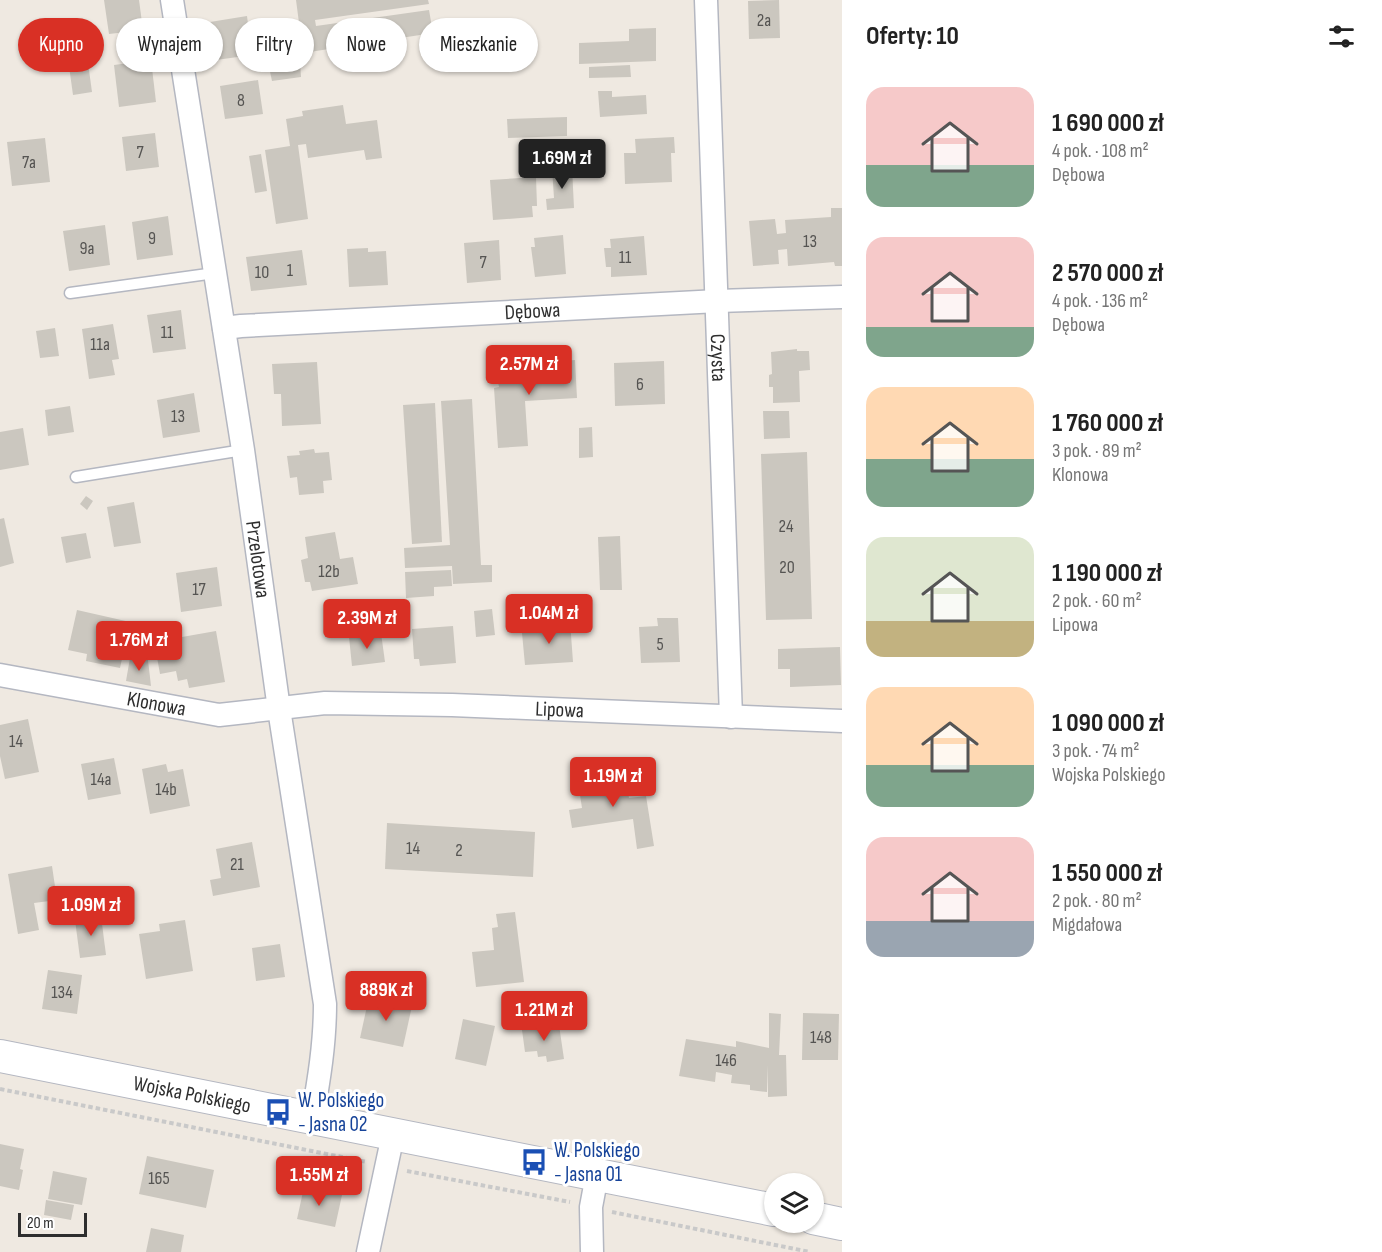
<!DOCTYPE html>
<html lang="pl">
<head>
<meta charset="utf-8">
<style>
	body { margin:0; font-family:"Sofia Sans Condensed",sans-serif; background:#f6f6f6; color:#222; height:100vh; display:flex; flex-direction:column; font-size:22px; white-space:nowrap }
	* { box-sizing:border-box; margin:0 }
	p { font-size:20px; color:#767676 }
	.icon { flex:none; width:33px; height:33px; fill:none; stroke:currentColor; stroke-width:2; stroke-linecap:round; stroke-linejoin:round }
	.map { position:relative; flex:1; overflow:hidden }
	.drawer { display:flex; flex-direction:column; background:#fff; width:540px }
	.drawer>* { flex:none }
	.hud { position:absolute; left:18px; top:18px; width:570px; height:54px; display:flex; gap:12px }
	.tools { position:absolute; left:764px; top:1173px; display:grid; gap:12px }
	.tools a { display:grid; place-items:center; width:60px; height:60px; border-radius:50%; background:#fff; box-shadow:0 2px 4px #0004; font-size:30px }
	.scale { position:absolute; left:18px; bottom:15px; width:69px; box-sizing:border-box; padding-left:6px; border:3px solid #2e2e2e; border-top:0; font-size:16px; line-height:21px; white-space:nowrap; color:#2e2e2e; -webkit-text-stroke:4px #fff; paint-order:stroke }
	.price { position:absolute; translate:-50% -51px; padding:0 14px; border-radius:6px; background:#d93025; color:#fff; font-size:20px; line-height:39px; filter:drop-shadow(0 2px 3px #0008) }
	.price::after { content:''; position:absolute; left:50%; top:36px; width:18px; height:14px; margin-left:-9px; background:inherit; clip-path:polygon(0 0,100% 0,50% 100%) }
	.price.selected { background:#222; color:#fff }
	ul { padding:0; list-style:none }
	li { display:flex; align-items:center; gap:18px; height:150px; padding:0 24px }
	li span { display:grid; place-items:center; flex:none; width:168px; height:120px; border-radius:18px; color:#555 }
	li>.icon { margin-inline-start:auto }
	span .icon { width:72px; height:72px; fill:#fffc; stroke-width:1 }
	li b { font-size:26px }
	h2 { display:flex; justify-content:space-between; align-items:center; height:72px; padding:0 24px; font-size:26px }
	.chip { padding:0 21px; border-radius:27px; background:#fff; box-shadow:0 2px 4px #0004; font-size:21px; line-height:54px }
	.chip.selected { background:#d93025; color:#fff }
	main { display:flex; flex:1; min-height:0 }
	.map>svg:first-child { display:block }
	.building { fill:#cbc7bf }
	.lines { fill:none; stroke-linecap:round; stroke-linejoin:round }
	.lane-casing { stroke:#b4b7c1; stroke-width:13 }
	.street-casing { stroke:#b4b7c1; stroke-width:25 }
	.secondary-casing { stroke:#b4b7c1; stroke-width:34 }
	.path { stroke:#c9c9c9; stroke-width:4; stroke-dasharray:4.5 3; stroke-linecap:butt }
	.lane { stroke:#fff; stroke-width:10 }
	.street { stroke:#fff; stroke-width:22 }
	.secondary { stroke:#fff; stroke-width:32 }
	.labels { text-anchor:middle; stroke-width:6; stroke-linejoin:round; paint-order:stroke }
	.number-label { font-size:18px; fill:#555452 }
	.street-label { font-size:21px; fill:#2e2e2e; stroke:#fff }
	.transit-label { font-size:21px; fill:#164399; stroke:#fff; text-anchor:start }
</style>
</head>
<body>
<main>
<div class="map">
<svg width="842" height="1252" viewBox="0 0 842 1252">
	<rect width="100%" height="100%" fill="#efe9e1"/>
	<!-- building -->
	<g class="building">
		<polygon points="104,0 139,0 143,30 109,34"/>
		<polygon points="296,0 428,0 429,4 315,20 316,26 429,10 433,33 303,53"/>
		<polygon points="779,0 780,38 749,39 748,1"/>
		<polygon points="247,16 252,55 216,60 210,22"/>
		<polygon points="79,19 81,34 92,33 94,49 67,53 63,21"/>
		<polygon points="656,28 656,61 579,64 579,43 629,41 629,29"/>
		<polygon points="299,44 301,77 272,81 269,67 274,66 271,48"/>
		<polygon points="151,60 156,102 119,107 114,65"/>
		<polygon points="88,63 92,92 73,95 69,66"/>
		<polygon points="630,65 631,77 589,78 589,67"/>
		<polygon points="258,80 263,114 225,119 220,86"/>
		<polygon points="598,91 612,91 612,97 646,95 647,114 600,117"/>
		<polygon points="343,105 346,124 377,120 382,158 366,160 364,150 308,158 306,144 298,145 308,219 276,224 265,150 290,146 286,119 303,116 302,111"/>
		<polygon points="567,117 567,136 508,138 507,119"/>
		<polygon points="155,133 159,167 126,171 122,137"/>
		<polygon points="674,137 675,153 671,153 672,182 625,184 624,153 636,153 635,139"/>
		<polygon points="45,138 50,182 12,186 7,142"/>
		<polygon points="261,154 267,191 255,193 249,156"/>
		<polygon points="572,167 574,208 547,210 546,199 554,198 552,168"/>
		<polygon points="536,177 537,206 532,206 533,217 493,220 490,180"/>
		<polygon points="831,208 842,208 842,266 835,266 834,262 788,266 787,249 778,250 779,264 753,266 749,221 775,219 777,234 786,233 785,220 831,217"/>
		<polygon points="168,216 173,255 137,260 132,222"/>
		<polygon points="105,225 110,265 69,271 63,231"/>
		<polygon points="563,235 566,274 535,277 531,247 535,247 534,238"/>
		<polygon points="644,236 647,275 611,277 611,267 606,267 604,248 611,248 610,239"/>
		<polygon points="499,240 501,280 467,283 464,243"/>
		<polygon points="368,248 368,252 386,251 388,285 349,287 347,249"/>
		<polygon points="302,250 307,285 251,291 246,257"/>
		<polygon points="181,310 186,349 153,353 147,315"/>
		<polygon points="113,324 119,359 112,360 115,375 89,379 82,329"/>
		<polygon points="55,328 59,356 40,358 36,331"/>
		<polygon points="797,349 797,351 809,351 810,370 799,371 800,402 773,403 773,387 769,387 769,375 772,374 771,352"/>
		<polygon points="575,360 577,398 525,401 528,446 498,448 494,388 499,387 496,372 536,363"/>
		<polygon points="664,361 665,404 615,406 614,363"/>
		<polygon points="317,362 321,424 282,426 281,394 274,394 272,364"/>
		<polygon points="194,393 200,432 163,438 157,400"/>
		<polygon points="472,399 481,565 492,565 492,582 453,584 452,566 405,568 404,548 450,545 441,401"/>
		<polygon points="435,403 442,542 412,544 403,405"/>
		<polygon points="70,406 74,432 48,436 45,410"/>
		<polygon points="763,411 789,411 790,438 764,439"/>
		<polygon points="592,427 593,457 579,458 579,428"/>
		<polygon points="23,428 29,465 0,470 0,432"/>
		<polygon points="314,449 315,453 329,452 332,480 323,481 324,493 299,495 297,477 290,478 287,456 300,455 299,451"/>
		<polygon points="807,452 812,619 766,620 761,454"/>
		<polygon points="86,496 93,501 87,510 80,504"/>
		<polygon points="134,502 141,543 114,547 107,507"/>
		<polygon points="4,518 14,563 0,567 0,519"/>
		<polygon points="335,532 340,559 353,557 358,584 312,591 310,582 305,582 301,560 308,558 305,537"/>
		<polygon points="86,533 91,558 66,563 61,537"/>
		<polygon points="620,536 622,590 600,590 598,537"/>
		<polygon points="217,567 222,606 181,612 176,573"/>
		<polygon points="451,570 452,586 434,587 434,596 406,598 405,572"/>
		<polygon points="492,609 495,635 476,637 474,611"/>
		<polygon points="77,610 130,622 120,668 86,661 87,654 68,650"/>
		<polygon points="657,618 678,618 680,662 641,663 639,627 658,626"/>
		<polygon points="570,621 573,662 525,665 522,633 549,630 549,622"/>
		<polygon points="453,626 456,663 420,666 419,659 414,659 412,629"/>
		<polygon points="216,631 225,682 189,688 187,679 178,681 176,671 160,674 155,646 182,641 182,637"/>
		<polygon points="381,633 385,662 352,666 349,637"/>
		<polygon points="840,647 841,685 790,687 790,669 778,669 778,649"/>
		<polygon points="130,658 148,660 151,686 126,681"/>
		<polygon points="28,719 39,772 5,779 0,756 0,725"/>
		<polygon points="114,758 121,794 88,800 81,764"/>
		<polygon points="166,764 168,772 183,769 190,806 150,814 142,769"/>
		<polygon points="625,775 629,798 646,796 654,846 637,849 633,819 572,828 569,810 582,808 578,782"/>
		<polygon points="387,823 535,832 533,877 385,869"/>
		<polygon points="252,842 260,887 213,896 210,880 221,878 216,849"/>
		<polygon points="52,866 57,900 34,903 39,930 18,934 8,874"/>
		<polygon points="515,912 524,982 476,987 472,952 494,950 492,928 498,927 496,914"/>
		<polygon points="101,916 106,955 80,958 75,920"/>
		<polygon points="185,920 193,971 146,979 139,934 160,931 159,924"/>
		<polygon points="280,944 285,977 256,981 252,948"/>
		<polygon points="48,970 82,975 77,1014 42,1009"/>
		<polygon points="369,997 412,1006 403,1047 360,1038"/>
		<polygon points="769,1013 781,1014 779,1055 786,1055 787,1096 768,1097 768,1065 767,1092 750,1090 750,1085 731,1083 732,1075 716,1072 715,1082 679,1076 686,1039 736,1047 736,1041 769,1048"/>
		<polygon points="803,1013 839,1014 838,1060 802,1060"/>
		<polygon points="463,1019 495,1026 486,1066 455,1059"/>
		<polygon points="559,1025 564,1059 547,1062 546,1056 538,1057 537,1051 525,1052 522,1030"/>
		<polygon points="0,1144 24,1149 20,1169 23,1170 19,1190 0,1186"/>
		<polygon points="147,1156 214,1170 206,1208 139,1194"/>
		<polygon points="53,1171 87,1178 82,1205 48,1199"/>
		<polygon points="304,1187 342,1195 335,1227 297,1219"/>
		<polygon points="46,1200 74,1205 71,1220 44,1215"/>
		<polygon points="151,1228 184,1235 181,1252 146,1252"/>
	</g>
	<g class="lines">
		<defs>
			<g id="lane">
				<polyline points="70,293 215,273"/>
				<polyline points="76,477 243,450"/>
			</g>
			<g id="street">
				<path id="s1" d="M172 0 243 450 279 709 325 1004C325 1043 319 1080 312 1119"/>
				<path id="s2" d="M706 0 731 717"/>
				<path id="s3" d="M224 328 241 326 718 301 842 297"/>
				<path id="s4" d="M0 675 219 715 325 703 452 705 842 721"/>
				<polyline points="368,1252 393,1135"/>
				<polyline points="592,1252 591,1207 597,1175"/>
			</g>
			<g id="secondary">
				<path id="s5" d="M0 1056 774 1210"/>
				<polyline points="813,1218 842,1224"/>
			</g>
		</defs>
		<!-- lane casing -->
		<use href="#lane" class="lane-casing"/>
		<!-- street casing -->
		<use href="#street" class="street-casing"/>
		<!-- secondary casing -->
		<use href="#secondary" class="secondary-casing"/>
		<!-- path -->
		<g class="path">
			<polyline points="0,1089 367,1162"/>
			<polyline points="407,1171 570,1202"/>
			<polyline points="612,1212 810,1252"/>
		</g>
		<!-- lane -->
		<use href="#lane" class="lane"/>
		<!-- street -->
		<use href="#street" class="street"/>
		<!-- secondary -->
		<use href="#secondary" class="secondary"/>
	</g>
	<!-- icons -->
	<defs>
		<symbol id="bus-bare" viewBox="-9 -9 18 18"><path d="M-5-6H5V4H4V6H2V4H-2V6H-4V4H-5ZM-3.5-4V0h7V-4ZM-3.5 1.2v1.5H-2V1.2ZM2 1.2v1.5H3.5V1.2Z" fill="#1a4fb4" stroke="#fff" stroke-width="2.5" paint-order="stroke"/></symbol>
	</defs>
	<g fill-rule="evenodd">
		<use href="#bus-bare" x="259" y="1093" width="38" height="38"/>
		<use href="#bus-bare" x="515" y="1143" width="38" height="38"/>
	</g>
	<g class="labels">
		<!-- number labels -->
		<g class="number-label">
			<text x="764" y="26">2a</text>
			<text x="241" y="106">8</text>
			<text x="140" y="158">7</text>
			<text x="29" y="168">7a</text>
			<text x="152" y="244">9</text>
			<text x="810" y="247">13</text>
			<text x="87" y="254">9a</text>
			<text x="625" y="263">11</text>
			<text x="483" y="268">7</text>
			<text x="290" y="276">1</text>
			<text x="262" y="278">10</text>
			<text x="167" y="338">11</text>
			<text x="100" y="350">11a</text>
			<text x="640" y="390">6</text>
			<text x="178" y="422">13</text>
			<text x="786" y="532">24</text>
			<text x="787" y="573">20</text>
			<text x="329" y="577">12b</text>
			<text x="199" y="595">17</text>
			<text x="660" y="650">5</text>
			<text x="16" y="747">14</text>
			<text x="101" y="785">14a</text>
			<text x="166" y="795">14b</text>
			<text x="413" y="854">14</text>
			<text x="459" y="856">2</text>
			<text x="237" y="870">21</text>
			<text x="62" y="998">134</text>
			<text x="821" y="1043">148</text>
			<text x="726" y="1066">146</text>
			<text x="159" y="1184">165</text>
		</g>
		<!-- street labels -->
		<g class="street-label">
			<text dy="7" stroke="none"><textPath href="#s3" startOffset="309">Dębowa</textPath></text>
			<text dy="7" stroke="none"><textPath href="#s2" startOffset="358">Czysta</textPath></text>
			<text dy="7" stroke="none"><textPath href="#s1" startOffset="566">Przelotowa</textPath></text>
			<text dy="7" stroke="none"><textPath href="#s4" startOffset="159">Klonowa</textPath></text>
			<text dy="7" stroke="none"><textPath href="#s4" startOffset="564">Lipowa</textPath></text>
			<text dy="7" stroke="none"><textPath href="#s5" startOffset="196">Wojska Polskiego</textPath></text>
		</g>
		<!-- transit labels -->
		<g class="transit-label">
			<text x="298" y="1107">W. Polskiego<tspan x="298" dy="24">- Jasna 02</tspan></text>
			<text x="554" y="1157">W. Polskiego<tspan x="554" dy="24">- Jasna 01</tspan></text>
		</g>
	</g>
</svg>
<div class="tools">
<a><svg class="icon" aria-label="layers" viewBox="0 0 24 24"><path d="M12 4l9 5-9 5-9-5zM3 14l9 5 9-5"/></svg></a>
</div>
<div class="scale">20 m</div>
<b class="price selected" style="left:562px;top:190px">1.69M zł</b>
<b class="price" style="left:529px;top:396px">2.57M zł</b>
<b class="price" style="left:549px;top:645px">1.04M zł</b>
<b class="price" style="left:367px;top:650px">2.39M zł</b>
<b class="price" style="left:139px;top:672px">1.76M zł</b>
<b class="price" style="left:613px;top:808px">1.19M zł</b>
<b class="price" style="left:91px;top:937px">1.09M zł</b>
<b class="price" style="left:386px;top:1022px">889K zł</b>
<b class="price" style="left:544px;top:1042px">1.21M zł</b>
<b class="price" style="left:319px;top:1207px">1.55M zł</b>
<div class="hud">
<a class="chip selected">Kupno</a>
<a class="chip">Wynajem</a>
<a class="chip">Filtry</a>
<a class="chip">Nowe</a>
<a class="chip">Mieszkanie</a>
</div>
</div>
<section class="drawer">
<h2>Oferty: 10<svg class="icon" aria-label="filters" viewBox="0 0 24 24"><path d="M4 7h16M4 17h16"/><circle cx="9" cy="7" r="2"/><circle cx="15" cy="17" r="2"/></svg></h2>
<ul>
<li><span style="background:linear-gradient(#f6c9c9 65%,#7fa58c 0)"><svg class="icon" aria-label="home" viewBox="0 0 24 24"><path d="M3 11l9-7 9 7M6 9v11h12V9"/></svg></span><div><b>1 690 000 zł</b><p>4 pok. · 108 m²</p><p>Dębowa</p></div></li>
<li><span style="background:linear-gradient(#f6c9c9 75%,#7fa58c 0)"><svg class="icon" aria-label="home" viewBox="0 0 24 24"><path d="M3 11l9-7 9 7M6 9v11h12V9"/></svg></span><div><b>2 570 000 zł</b><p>4 pok. · 136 m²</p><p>Dębowa</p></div></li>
<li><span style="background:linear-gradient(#ffd9b3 60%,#7fa58c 0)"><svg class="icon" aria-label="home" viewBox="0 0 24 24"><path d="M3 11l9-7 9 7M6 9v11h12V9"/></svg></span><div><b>1 760 000 zł</b><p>3 pok. · 89 m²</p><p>Klonowa</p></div></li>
<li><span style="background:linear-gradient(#dfe7d0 70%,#c2b280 0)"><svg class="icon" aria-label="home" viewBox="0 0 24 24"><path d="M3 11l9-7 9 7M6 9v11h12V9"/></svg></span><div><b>1 190 000 zł</b><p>2 pok. · 60 m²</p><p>Lipowa</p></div></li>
<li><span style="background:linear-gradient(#ffd9b3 65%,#7fa58c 0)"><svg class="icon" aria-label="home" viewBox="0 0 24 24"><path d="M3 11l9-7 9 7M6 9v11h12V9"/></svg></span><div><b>1 090 000 zł</b><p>3 pok. · 74 m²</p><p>Wojska Polskiego</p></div></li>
<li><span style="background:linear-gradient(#f6c9c9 70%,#9aa5b1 0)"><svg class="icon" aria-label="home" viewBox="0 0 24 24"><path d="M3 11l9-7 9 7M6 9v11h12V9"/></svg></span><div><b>1 550 000 zł</b><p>2 pok. · 80 m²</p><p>Migdałowa</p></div></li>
</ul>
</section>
</main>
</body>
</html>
